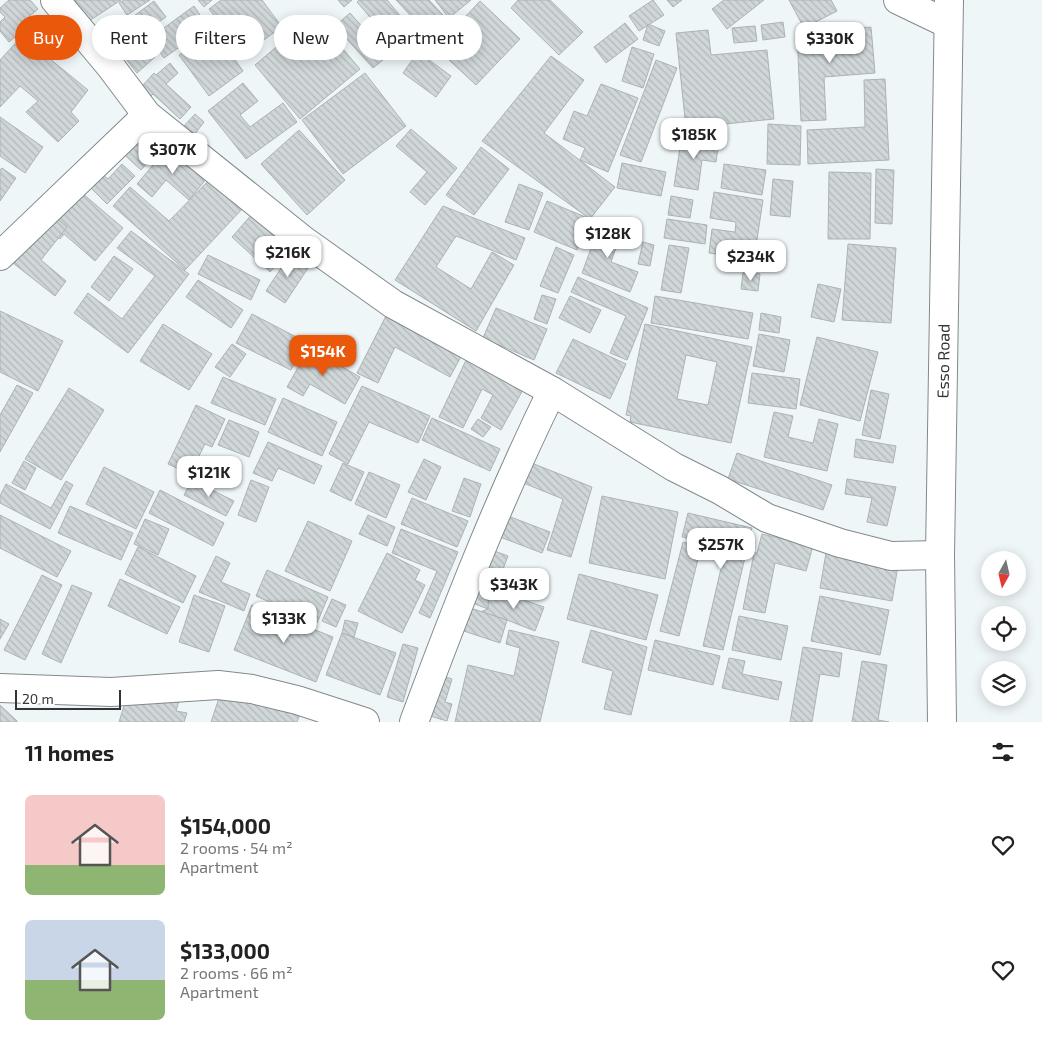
<!DOCTYPE html>
<html lang="en">
<head>
<meta charset="utf-8">
<style>
	body { margin:0; font-family:"Exo 2",sans-serif; background:#f2f2f2; color:#222; height:100vh; display:flex; flex-direction:column; font-size:19px; white-space:nowrap }
	* { box-sizing:border-box; margin:0 }
	p { font-size:16px; color:#767676 }
	.icon { flex:none; width:28px; height:28px; fill:none; stroke:currentColor; stroke-width:2; stroke-linecap:round; stroke-linejoin:round }
	.map { position:relative; height:722px; overflow:hidden }
	.details { display:flex; flex-direction:column; background:#fff; flex:1 }
	.details>* { flex:none }
	.hud { position:absolute; left:15px; top:15px; width:500px; height:45px; display:flex; gap:10px }
	.needle { width:32px; rotate:188deg }
	.tools { position:absolute; left:981px; top:551px; display:grid; gap:10px }
	.tools a { display:grid; place-items:center; width:45px; height:45px; border-radius:50%; background:#fff; box-shadow:0 2px 12px #0003; font-size:25px }
	.scale { position:absolute; left:15px; bottom:12px; width:106px; box-sizing:border-box; padding-left:5px; border:2px solid #333637; border-top:0; font-size:14px; line-height:18px; white-space:nowrap; color:#333637; -webkit-text-stroke:4px #fff; paint-order:stroke }
	.price { position:absolute; translate:-50% -42px; padding:0 11px; border-radius:10px; background:#fff; color:#222; font-size:16px; line-height:32px; filter:drop-shadow(0 1px 2px #0008) }
	.price::after { content:''; position:absolute; left:50%; top:30px; width:15px; height:11px; margin-left:-8px; background:inherit; clip-path:polygon(0 0,100% 0,50% 100%) }
	.price.current { background:#ea580c; color:#fff }
	ul { padding:0; list-style:none }
	li { display:flex; align-items:center; gap:15px; height:125px; padding:0 25px }
	li span { display:grid; place-items:center; flex:none; width:140px; height:100px; border-radius:8px; color:#555 }
	li>.icon { margin-inline-start:auto }
	span .icon { width:60px; height:60px; fill:#fffc; stroke-width:1 }
	li b { font-size:21px }
	h2 { display:flex; justify-content:space-between; align-items:center; height:60px; padding:0 25px; font-size:21px }
	.tag { padding:0 18px; border-radius:22px; background:#fff; box-shadow:0 2px 12px #0003; font-size:18px; line-height:45px }
	.tag.current { background:#ea580c; color:#fff }
	.map>svg:first-child { display:block }
	.building { fill:url(#building-back-hatch); stroke:#acb3b5; fill-rule:evenodd }
	.lines { fill:none; stroke-linecap:round; stroke-linejoin:round }
	.street-casing { stroke:#83898b; stroke-width:30 }
	.secondary-casing { stroke:#83898b; stroke-width:30 }
	.street { stroke:#fff; stroke-width:28 }
	.secondary { stroke:#fff; stroke-width:28 }
	.labels { text-anchor:middle; stroke-width:4.5; stroke-linejoin:round; paint-order:stroke }
	.street-label { font-size:16px; fill:#333637; stroke:#fff }
</style>
</head>
<body>
<div class="map">
<svg width="1042" height="722" viewBox="0 0 1042 722">
	<defs>
		<pattern id="building-back-hatch" width="6" height="6" patternUnits="userSpaceOnUse" patternTransform="scale(1.25)"><rect width="6" height="6" fill="#d0d7d9"/><path d="M-1 5l2 2M0 0l6 6M5-1l2 2" fill="none" stroke="#b3b9bb"/></pattern>
	</defs>
	<rect width="100%" height="100%" fill="#eff6f8"/>
	<!-- building -->
	<g class="building">
		<polygon points="9,0 30,0 38,9 17,27 21,32 9,42 0,31 0,22 5,17 0,12 0,8"/>
		<polygon points="71,0 121,0 86,23"/>
		<polygon points="124,0 150,0 127,15 119,3"/>
		<polygon points="198,0 212,0 204,7"/>
		<polygon points="221,0 262,0 282,27 244,54 209,9"/>
		<polygon points="338,0 352,0 344,7"/>
		<polygon points="359,0 387,0 419,38 401,53 357,2"/>
		<polygon points="396,0 429,0 443,15 425,31"/>
		<polygon points="435,0 471,0 449,18"/>
		<polygon points="518,0 550,0 583,32 559,55 511,8"/>
		<polygon points="653,0 664,15 639,31 629,16"/>
		<polygon points="667,0 682,0 673,7"/>
		<polygon points="724,0 764,0 727,29 712,9"/>
		<polygon points="789,0 831,0 837,11 804,28"/>
		<polygon points="154,1 166,17 138,36 155,57 137,73 103,30 121,15 126,22"/>
		<polygon points="480,1 520,39 476,85 436,48"/>
		<polygon points="194,6 208,27 164,58 150,38"/>
		<polygon points="350,13 388,56 373,68 335,26"/>
		<polygon points="314,15 360,69 300,119 255,65"/>
		<polygon points="783,22 785,37 763,40 761,25"/>
		<polygon points="625,23 638,39 606,63 594,47"/>
		<polygon points="648,24 665,31 659,46 643,40"/>
		<polygon points="755,26 757,41 734,43 732,28"/>
		<polygon points="871,27 875,73 824,77 826,120 801,121 797,33"/>
		<polygon points="214,30 243,71 209,96 179,55"/>
		<polygon points="708,30 711,55 767,50 774,119 686,128 676,33"/>
		<polygon points="22,36 88,90 71,112 79,121 58,142 26,112 38,101 20,86 0,107 0,60"/>
		<polygon points="632,47 654,54 643,88 622,81"/>
		<polygon points="418,52 451,76 436,97 403,73"/>
		<polygon points="551,56 584,80 544,133 615,187 590,219 482,141"/>
		<polygon points="656,60 677,68 641,162 620,155"/>
		<polygon points="170,63 178,73 166,84 191,107 180,119 153,94 151,96 143,85 154,73 156,75"/>
		<polygon points="365,73 406,126 343,174 302,120"/>
		<polygon points="885,79 889,160 808,164 807,130 865,127 864,80"/>
		<polygon points="243,83 258,101 240,115 250,127 283,103 297,122 246,159 208,111"/>
		<polygon points="601,84 638,98 608,172 580,160 585,148 563,139 574,111 587,116"/>
		<polygon points="195,114 204,122 194,135 184,126"/>
		<polygon points="0,117 43,147 25,173 0,156"/>
		<polygon points="140,124 163,146 141,170 117,148"/>
		<polygon points="768,124 801,126 800,165 767,164"/>
		<polygon points="411,129 457,168 425,205 410,192 427,172 396,146"/>
		<polygon points="299,130 345,180 307,215 261,164"/>
		<polygon points="682,135 719,141 716,162 702,160 698,190 674,186"/>
		<polygon points="169,146 207,178 189,200 166,180 152,197 137,184"/>
		<polygon points="481,147 509,169 474,215 446,195"/>
		<polygon points="622,163 666,172 661,196 617,188"/>
		<polygon points="122,164 135,176 107,204 83,180 102,174 108,179"/>
		<polygon points="724,164 766,170 762,195 721,188"/>
		<polygon points="2,168 16,178 0,201 0,170"/>
		<polygon points="876,169 894,170 892,224 875,223"/>
		<polygon points="829,172 871,173 870,239 828,239"/>
		<polygon points="213,176 244,207 185,270 113,206 130,187 169,221"/>
		<polygon points="773,179 793,181 790,217 770,215"/>
		<polygon points="519,184 543,193 529,230 505,222"/>
		<polygon points="714,192 763,200 754,259 709,253 712,229 735,232 736,222 710,218"/>
		<polygon points="82,193 123,228 95,261 64,234 60,239 49,231"/>
		<polygon points="671,196 693,200 690,218 668,215"/>
		<polygon points="547,201 590,219 577,250 534,232"/>
		<polygon points="443,206 525,238 516,260 456,236 436,267 471,289 492,252 514,265 476,331 395,280"/>
		<polygon points="253,213 292,248 270,272 232,237"/>
		<polygon points="53,215 67,227 41,260 66,281 55,296 13,263"/>
		<polygon points="667,219 707,225 705,244 664,238"/>
		<polygon points="601,221 623,228 611,262 638,272 630,292 582,273"/>
		<polygon points="131,231 189,274 128,353 74,313 88,293 122,319 155,276 117,248"/>
		<polygon points="643,242 654,245 650,266 638,264"/>
		<polygon points="848,244 896,248 891,323 842,320"/>
		<polygon points="669,245 689,248 681,293 661,290"/>
		<polygon points="556,247 574,255 558,293 540,286"/>
		<polygon points="291,253 310,265 285,303 266,291"/>
		<polygon points="208,255 260,280 251,300 198,274"/>
		<polygon points="114,256 133,269 109,301 91,287"/>
		<polygon points="743,273 760,274 758,291 741,289"/>
		<polygon points="578,277 648,308 627,360 610,353 626,316 571,292"/>
		<polygon points="198,280 243,310 231,328 186,297"/>
		<polygon points="818,284 841,289 834,322 811,317"/>
		<polygon points="542,295 556,299 547,324 534,319"/>
		<polygon points="570,296 601,310 590,333 559,318"/>
		<polygon points="655,296 753,313 748,339 651,323"/>
		<polygon points="496,308 547,329 534,360 483,338"/>
		<polygon points="389,310 464,351 450,377 395,347 378,383 357,373"/>
		<polygon points="0,311 63,341 38,391 0,372"/>
		<polygon points="761,313 781,317 779,333 759,330"/>
		<polygon points="252,314 306,342 291,370 236,343"/>
		<polygon points="163,324 212,354 189,390 140,361"/>
		<path d="M645 324 752 347 731 443 630 422 631 416 626 415ZM686 355 717 362 708 405 677 399Z"/>
		<polygon points="759,334 790,340 784,372 753,366"/>
		<polygon points="817,337 878,352 860,421 800,405"/>
		<polygon points="573,339 626,364 610,399 556,373"/>
		<polygon points="232,344 246,354 230,377 215,367"/>
		<polygon points="309,348 360,377 345,404 310,384 303,396 287,387"/>
		<polygon points="468,356 525,386 501,430 481,418 493,395 482,389 463,428 439,417"/>
		<polygon points="752,373 800,379 796,409 748,403"/>
		<polygon points="223,377 276,399 265,425 211,403"/>
		<polygon points="17,385 33,393 0,452 0,415"/>
		<polygon points="362,386 430,416 418,443 369,422 348,464 329,454"/>
		<polygon points="69,388 104,410 61,480 25,459"/>
		<polygon points="871,390 889,394 880,439 862,435"/>
		<polygon points="283,398 337,422 322,456 268,432"/>
		<polygon points="196,405 225,419 212,447 205,444 190,474 168,464"/>
		<polygon points="774,412 793,416 788,437 813,443 819,419 838,424 827,471 764,457"/>
		<polygon points="432,418 500,449 490,471 422,440"/>
		<polygon points="478,419 491,427 483,437 471,429"/>
		<polygon points="229,420 259,432 249,457 218,445"/>
		<polygon points="856,439 896,446 893,463 854,457"/>
		<polygon points="268,442 322,466 314,484 278,468 272,481 253,473"/>
		<polygon points="737,453 832,485 823,510 728,479"/>
		<polygon points="509,454 592,487 571,557 547,550 563,499 501,474"/>
		<polygon points="424,459 441,467 426,500 408,492"/>
		<polygon points="24,461 36,468 25,490 12,483"/>
		<polygon points="343,463 364,472 351,501 330,491"/>
		<polygon points="104,467 154,492 136,529 86,504"/>
		<polygon points="369,472 400,485 386,518 355,504"/>
		<polygon points="464,478 481,484 470,517 452,511"/>
		<polygon points="847,479 896,487 887,526 867,522 872,498 845,494"/>
		<polygon points="192,480 234,501 226,516 184,495"/>
		<polygon points="251,480 269,487 256,522 238,515"/>
		<polygon points="66,481 73,485 50,529 0,503 0,496 6,484 51,508"/>
		<polygon points="160,490 224,523 213,546 149,513"/>
		<polygon points="602,496 678,512 665,579 589,563"/>
		<polygon points="412,498 468,521 457,547 401,524"/>
		<polygon points="70,506 133,533 121,560 58,533"/>
		<polygon points="688,513 752,528 723,650 703,646 726,547 682,537"/>
		<polygon points="0,515 71,551 57,577 0,548"/>
		<polygon points="368,515 395,527 387,546 359,534"/>
		<polygon points="508,516 550,532 542,553 479,529"/>
		<polygon points="145,519 169,529 158,555 134,544"/>
		<polygon points="308,521 352,541 330,591 285,571"/>
		<polygon points="401,529 458,552 430,618 419,613 437,571 392,553"/>
		<polygon points="762,534 813,546 806,571 775,563 765,613 743,609 754,553 757,553"/>
		<polygon points="683,542 701,547 679,636 660,631"/>
		<polygon points="475,544 508,556 488,609 454,596"/>
		<polygon points="138,547 196,576 183,603 125,574"/>
		<polygon points="827,547 899,560 892,601 820,588"/>
		<polygon points="387,553 420,570 415,580 425,585 402,633 358,611"/>
		<polygon points="216,556 230,563 221,582 250,594 244,611 199,592"/>
		<polygon points="267,570 328,597 317,623 256,596"/>
		<polygon points="579,574 658,595 646,640 567,619"/>
		<polygon points="42,575 62,585 25,660 4,650"/>
		<polygon points="120,579 180,607 167,634 108,606"/>
		<polygon points="72,585 92,593 61,663 42,654"/>
		<polygon points="489,588 544,607 535,631 507,620 480,612 488,609"/>
		<polygon points="194,595 225,606 209,652 179,642"/>
		<polygon points="820,596 889,610 880,655 811,641"/>
		<polygon points="332,599 346,605 336,627 322,621"/>
		<polygon points="446,600 507,620 500,643 461,630 435,633"/>
		<polygon points="252,605 333,637 316,682 234,650"/>
		<polygon points="739,616 788,626 781,660 732,650"/>
		<polygon points="0,619 9,624 0,639"/>
		<polygon points="345,620 358,623 354,637 342,633"/>
		<polygon points="509,630 559,642 540,722 455,722 468,665 514,676 520,648 506,644"/>
		<polygon points="591,630 647,647 631,715 604,709 613,671 582,662"/>
		<polygon points="342,633 396,653 380,695 326,675"/>
		<polygon points="655,640 720,656 713,685 648,670"/>
		<polygon points="403,644 418,648 403,702 387,697"/>
		<polygon points="803,647 842,653 839,677 820,674 812,722 790,722"/>
		<polygon points="729,658 745,661 742,674 782,682 778,700 722,688"/>
		<polygon points="862,661 887,665 878,720 889,722 852,722"/>
		<polygon points="426,670 452,679 445,702 452,704 447,721 413,711"/>
		<polygon points="222,689 300,714 297,722 211,722"/>
		<polygon points="128,693 158,695 179,701 176,711 187,713 184,722 119,722"/>
		<polygon points="0,705 17,721 17,722 0,722"/>
	</g>
	<g class="lines">
		<defs>
			<g id="street">
				<polyline points="55,0 111,67 147,115 303,240 393,304 552,391 674,467 720,490 767,518 840,543 891,556 940,555"/>
				<polyline points="898,0 948,24"/>
				<polyline points="0,256 147,115"/>
				<polyline points="0,688 111,692 218,685 252,689 297,700 365,722"/>
				<path d="M414 722C456 609 499 499 552 391"/>
			</g>
			<g id="secondary">
				<path id="s1" d="M942 722 940 555 949 0"/>
			</g>
		</defs>
		<!-- street casing -->
		<use href="#street" class="street-casing"/>
		<!-- secondary casing -->
		<use href="#secondary" class="secondary-casing"/>
		<!-- street -->
		<use href="#street" class="street"/>
		<!-- secondary -->
		<use href="#secondary" class="secondary"/>
	</g>
	<g class="labels">
		<!-- street labels -->
		<g class="street-label">
			<text dy="6" stroke="none"><textPath href="#s1" startOffset="361">Esso Road</textPath></text>
		</g>
	</g>
</svg>
<div class="tools">
<a><svg class="needle" viewBox="-14 -14 28 28"><path d="M0-13l5 13h-10z" fill="#e53935"/><path d="M0 13l5-13h-10z" fill="#767676"/></svg></a>
<a><svg class="icon" aria-label="locate" viewBox="0 0 24 24"><circle cx="12" cy="12" r="6"/><path d="M12 2v4M12 18v4M2 12h4M18 12h4"/></svg></a>
<a><svg class="icon" aria-label="layers" viewBox="0 0 24 24"><path d="M12 4l9 5-9 5-9-5zM3 14l9 5 9-5"/></svg></a>
</div>
<div class="scale">20 m</div>
<b class="price" style="left:830px;top:64px">$330K</b>
<b class="price" style="left:694px;top:160px">$185K</b>
<b class="price" style="left:173px;top:175px">$307K</b>
<b class="price" style="left:608px;top:259px">$128K</b>
<b class="price" style="left:288px;top:278px">$216K</b>
<b class="price" style="left:751px;top:282px">$234K</b>
<b class="price current" style="left:323px;top:377px">$154K</b>
<b class="price" style="left:209px;top:498px">$121K</b>
<b class="price" style="left:721px;top:570px">$257K</b>
<b class="price" style="left:514px;top:610px">$343K</b>
<b class="price" style="left:284px;top:644px">$133K</b>
<div class="hud">
<a class="tag current">Buy</a>
<a class="tag">Rent</a>
<a class="tag">Filters</a>
<a class="tag">New</a>
<a class="tag">Apartment</a>
</div>
</div>
<section class="details">
<h2>11 homes<svg class="icon" aria-label="filters" viewBox="0 0 24 24"><path d="M4 7h16M4 17h16"/><circle cx="9" cy="7" r="2"/><circle cx="15" cy="17" r="2"/></svg></h2>
<ul>
<li><span style="background:linear-gradient(#f6c9c9 70%,#8fb573 0)"><svg class="icon" aria-label="home" viewBox="0 0 24 24"><path d="M3 11l9-7 9 7M6 9v11h12V9"/></svg></span><div><b>$154,000</b><p>2 rooms · 54 m²</p><p>Apartment</p></div><svg class="icon" aria-label="heart" viewBox="0 0 24 24"><path d="M12 20l-8-8c-3-5 5-10 8-4 3-6 11-1 8 4z"/></svg></li>
<li><span style="background:linear-gradient(#c9d6e8 60%,#8fb573 0)"><svg class="icon" aria-label="home" viewBox="0 0 24 24"><path d="M3 11l9-7 9 7M6 9v11h12V9"/></svg></span><div><b>$133,000</b><p>2 rooms · 66 m²</p><p>Apartment</p></div><svg class="icon" aria-label="heart" viewBox="0 0 24 24"><path d="M12 20l-8-8c-3-5 5-10 8-4 3-6 11-1 8 4z"/></svg></li>
</ul>
</section>
</body>
</html>
